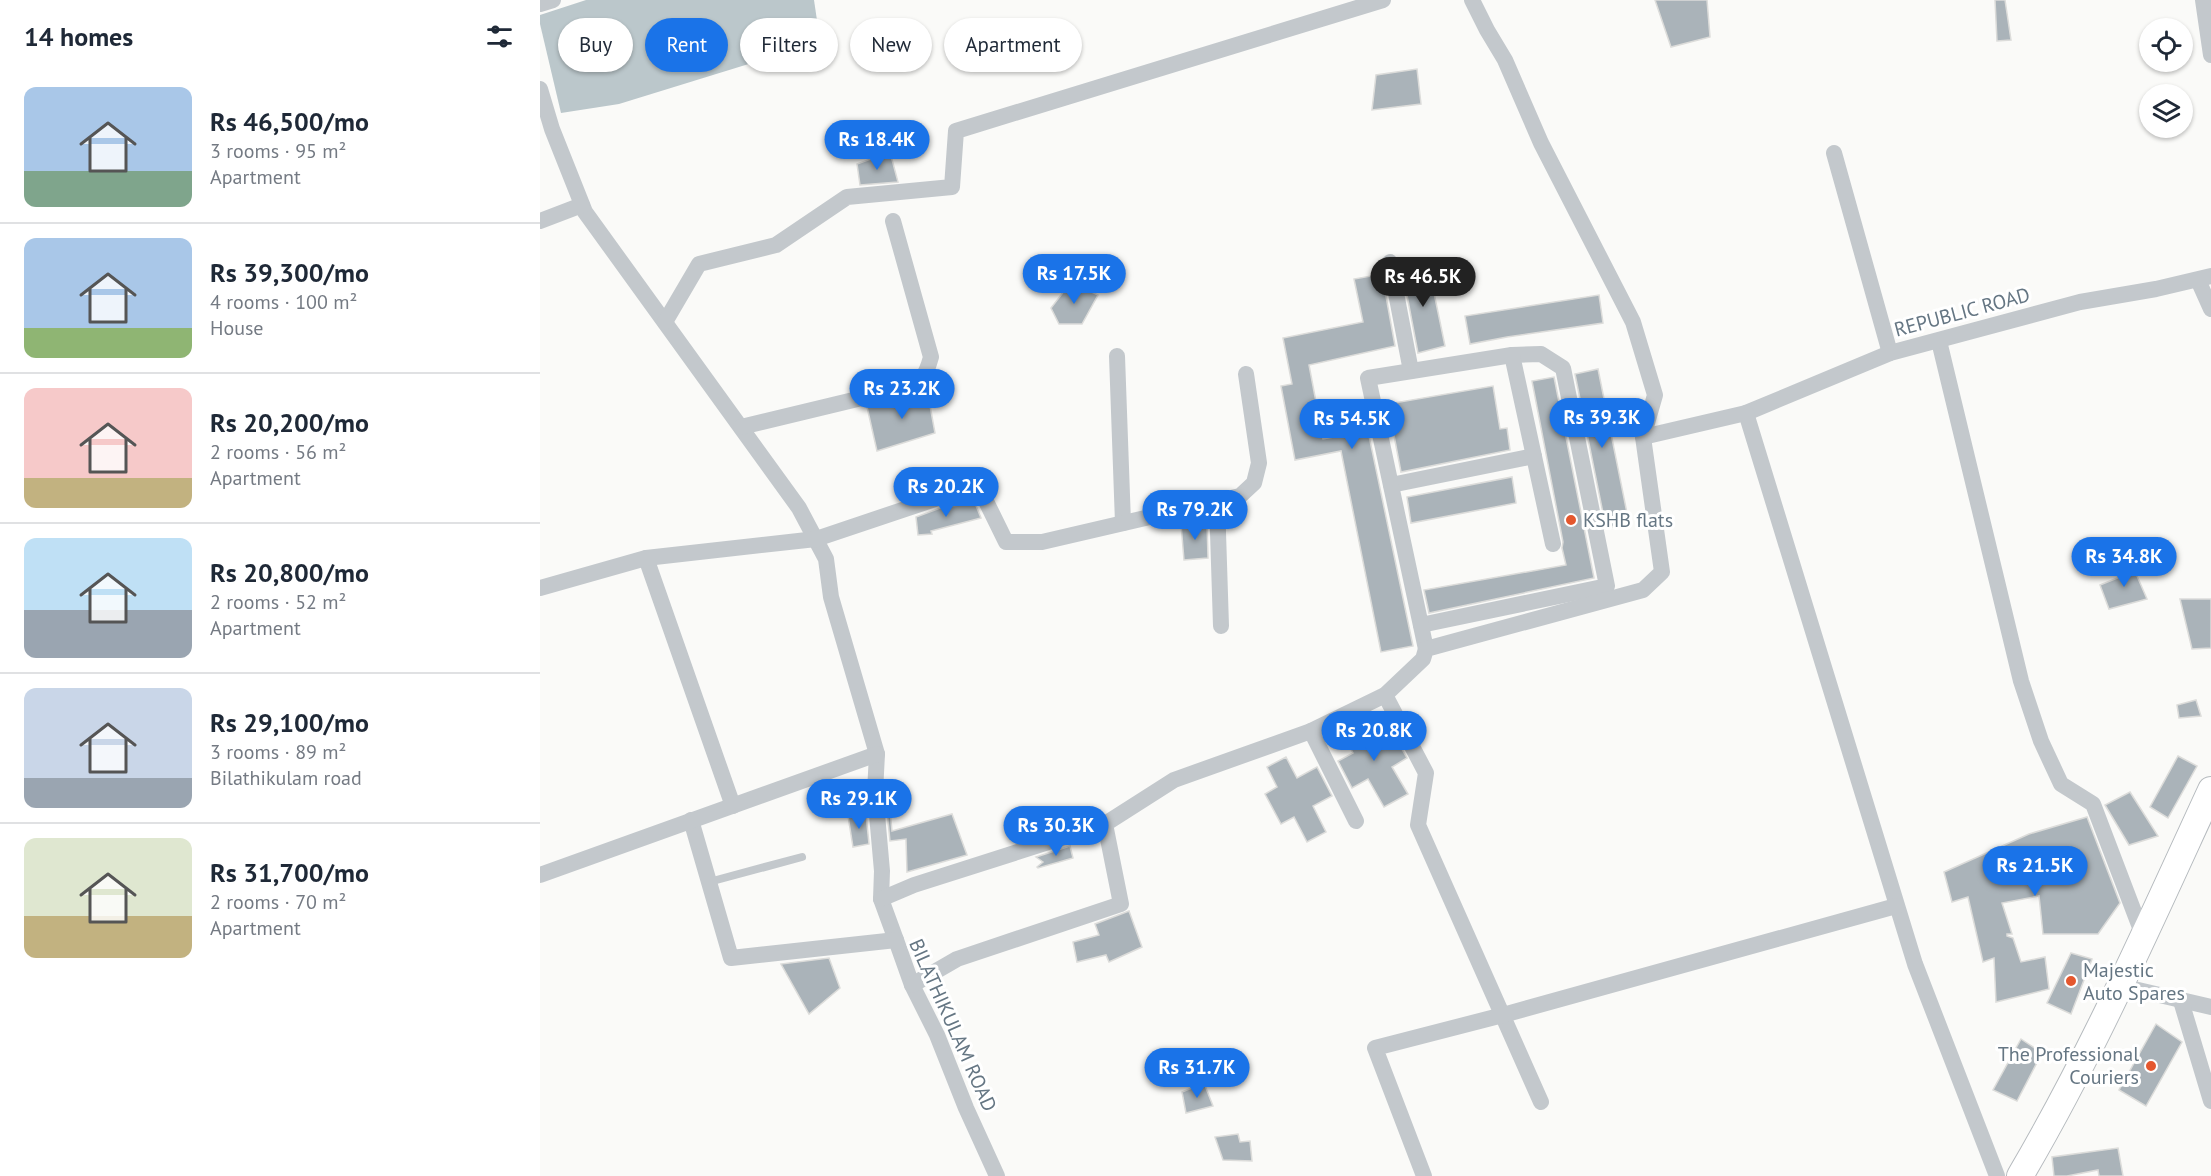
<!DOCTYPE html>
<html lang="en">
<head>
<meta charset="utf-8">
<style>
	body { margin:0; font-family:"PT Sans",sans-serif; background:#f2f2f3; color:#1f2937; height:100vh; display:flex; flex-direction:column; font-size:22px; white-space:nowrap }
	* { box-sizing:border-box; margin:0 }
	p { font-size:20px; color:#747a83 }
	.icon { flex:none; width:33px; height:33px; fill:none; stroke:currentColor; stroke-width:2; stroke-linecap:round; stroke-linejoin:round }
	.map { position:relative; flex:1; overflow:hidden }
	.sheet { display:flex; flex-direction:column; background:#fff; width:540px }
	.sheet>* { flex:none }
	.hud { position:absolute; left:18px; top:18px; width:570px; height:54px; display:flex; gap:12px }
	.controls { position:absolute; left:1599px; top:18px; display:grid; gap:12px }
	.controls a { display:grid; place-items:center; width:54px; height:54px; border-radius:50%; background:#fff; box-shadow:0 2px 4px #0004; font-size:30px }
	.price { position:absolute; translate:-50% -51px; padding:0 14px; border-radius:21px; background:#1a73e8; color:#fff; font-size:20px; line-height:39px; filter:drop-shadow(0 2px 3px #0008) }
	.price::after { content:''; position:absolute; left:50%; top:36px; width:18px; height:14px; margin-left:-9px; background:inherit; clip-path:polygon(0 0,100% 0,50% 100%) }
	.price.selected { background:#222; color:#fff }
	ul { padding:0; list-style:none }
	li { display:flex; align-items:center; gap:18px; height:150px; padding:0 24px }
	li+li { border-top:2px solid #e0e1e3 }
	li span { display:grid; place-items:center; flex:none; width:168px; height:120px; border-radius:12px; color:#555 }
	li>.icon { margin-inline-start:auto }
	span .icon { width:72px; height:72px; fill:#fffc; stroke-width:1 }
	li b { font-size:26px }
	h2 { display:flex; justify-content:space-between; align-items:center; height:72px; padding:0 24px; font-size:26px }
	.pill { padding:0 21px; border-radius:27px; background:#fff; box-shadow:0 2px 4px #0004; font-size:21px; line-height:54px }
	.pill.selected { background:#1a73e8; color:#fff }
	main { display:flex; flex:1; min-height:0 }
	.map>svg:first-child { display:block }
	.water { fill:#bbc7cb }
	.building { fill:#aab3b9; stroke:#dcdcda; stroke-width:1.5 }
	.lines { fill:none; stroke-linecap:round; stroke-linejoin:round }
	.primary-casing { stroke:#b5babe; stroke-width:28 }
	.lane { stroke:#c3c8cc; stroke-width:8 }
	.street { stroke:#c3c8cc; stroke-width:16 }
	.primary { stroke:#fff; stroke-width:26 }
	.poi-dot { fill:#e4572e; stroke:#fff; stroke-width:2 }
	.labels { text-anchor:middle; stroke-width:6; stroke-linejoin:round; paint-order:stroke }
	.street-label { font-size:20px; fill:#657683; stroke:#fff }
	.poi-label { font-size:20px; fill:#657683; stroke:#fff; text-anchor:start }
</style>
</head>
<body>
<main>
<section class="sheet">
<h2>14 homes<svg class="icon" aria-label="filters" viewBox="0 0 24 24"><path d="M4 7h16M4 17h16"/><circle cx="9" cy="7" r="2"/><circle cx="15" cy="17" r="2"/></svg></h2>
<ul>
<li><span style="background:linear-gradient(#a9c7e8 70%,#7fa58c 0)"><svg class="icon" aria-label="home" viewBox="0 0 24 24"><path d="M3 11l9-7 9 7M6 9v11h12V9"/></svg></span><div><b>Rs 46,500/mo</b><p>3 rooms · 95 m²</p><p>Apartment</p></div></li>
<li><span style="background:linear-gradient(#a9c7e8 75%,#8fb573 0)"><svg class="icon" aria-label="home" viewBox="0 0 24 24"><path d="M3 11l9-7 9 7M6 9v11h12V9"/></svg></span><div><b>Rs 39,300/mo</b><p>4 rooms · 100 m²</p><p>House</p></div></li>
<li><span style="background:linear-gradient(#f6c9c9 75%,#c2b280 0)"><svg class="icon" aria-label="home" viewBox="0 0 24 24"><path d="M3 11l9-7 9 7M6 9v11h12V9"/></svg></span><div><b>Rs 20,200/mo</b><p>2 rooms · 56 m²</p><p>Apartment</p></div></li>
<li><span style="background:linear-gradient(#bfe0f5 60%,#9aa5b1 0)"><svg class="icon" aria-label="home" viewBox="0 0 24 24"><path d="M3 11l9-7 9 7M6 9v11h12V9"/></svg></span><div><b>Rs 20,800/mo</b><p>2 rooms · 52 m²</p><p>Apartment</p></div></li>
<li><span style="background:linear-gradient(#c9d6e8 75%,#9aa5b1 0)"><svg class="icon" aria-label="home" viewBox="0 0 24 24"><path d="M3 11l9-7 9 7M6 9v11h12V9"/></svg></span><div><b>Rs 29,100/mo</b><p>3 rooms · 89 m²</p><p>Bilathikulam road</p></div></li>
<li><span style="background:linear-gradient(#dfe7d0 65%,#c2b280 0)"><svg class="icon" aria-label="home" viewBox="0 0 24 24"><path d="M3 11l9-7 9 7M6 9v11h12V9"/></svg></span><div><b>Rs 31,700/mo</b><p>2 rooms · 70 m²</p><p>Apartment</p></div></li>
</ul>
</section>
<div class="map">
<svg width="1671" height="1176" viewBox="0 0 1671 1176">
	<rect width="100%" height="100%" fill="#fafaf8"/>
	<!-- water -->
	<polygon class="water" points="46,0 274,0 279,34 228,58 79,104 21,113 0,24 0,15"/>
	<!-- building -->
	<g class="building">
		<polygon points="1115,0 1167,0 1170,37 1131,47"/>
		<polygon points="1455,0 1465,0 1471,40 1457,41"/>
		<polygon points="877,69 881,104 832,110 836,75"/>
		<polygon points="350,152 358,182 320,185 317,164"/>
		<polygon points="888,264 905,346 878,353 862,269"/>
		<polygon points="842,274 855,346 769,365 783,439 828,431 873,646 841,652 801,451 755,460 741,386 752,384 743,338 823,322 814,279"/>
		<polygon points="531,282 558,295 542,324 519,324 511,308"/>
		<polygon points="1059,295 1063,323 967,337 930,344 925,316"/>
		<polygon points="1058,369 1089,523 1066,528 1035,374"/>
		<polygon points="1014,377 1054,578 889,613 884,590 1026,565 1022,548 1023,542 992,381"/>
		<polygon points="953,386 960,429 967,428 970,450 861,472 848,404"/>
		<polygon points="387,389 395,433 337,451 327,407 358,400"/>
		<polygon points="972,477 976,503 871,523 867,497"/>
		<polygon points="435,503 441,518 391,531 392,534 378,535 376,517 403,507"/>
		<polygon points="667,522 668,558 644,560 641,524"/>
		<polygon points="1591,562 1607,599 1569,609 1560,585 1580,577 1580,565"/>
		<polygon points="1640,599 1671,599 1671,648 1652,649"/>
		<polygon points="1656,700 1661,716 1639,718 1637,705"/>
		<polygon points="825,717 838,740 852,732 867,758 852,767 868,794 844,807 828,779 812,788 798,761 813,753 801,732"/>
		<polygon points="1638,756 1657,766 1628,818 1610,807"/>
		<polygon points="746,757 757,778 777,767 792,796 773,806 786,832 767,842 754,817 741,824 725,794 737,787 727,767"/>
		<polygon points="1590,792 1618,836 1589,845 1565,805"/>
		<polygon points="350,810 352,831 412,814 427,855 367,872 366,839 350,841 347,811"/>
		<polygon points="326,814 329,844 313,847 308,816"/>
		<polygon points="1547,817 1580,903 1558,934 1503,934 1499,896 1462,903 1472,934 1467,934 1467,936 1473,938 1481,962 1505,957 1509,989 1456,1002 1454,958 1443,962 1428,897 1412,902 1404,872 1489,834"/>
		<polygon points="530,846 533,858 498,868 497,867 503,862 496,857"/>
		<polygon points="589,911 602,947 569,962 566,955 537,962 533,942 559,935 555,924"/>
		<polygon points="1531,953 1552,959 1531,1014 1507,1003"/>
		<polygon points="289,958 300,988 269,1014 241,964"/>
		<polygon points="1616,1024 1642,1042 1606,1106 1579,1090"/>
		<polygon points="1481,1039 1502,1053 1477,1101 1453,1090"/>
		<polygon points="664,1083 673,1106 646,1113 642,1092"/>
		<polygon points="698,1134 700,1142 710,1141 712,1161 683,1160 675,1137"/>
		<polygon points="1578,1148 1583,1176 1559,1176 1558,1170 1527,1176 1514,1176 1512,1157"/>
	</g>
	<g class="lines">
		<defs>
			<path id="primary" d="M1480 1176C1553 1052 1611 920 1671 790"/>
		</defs>
		<!-- primary casing -->
		<use href="#primary" class="primary-casing"/>
		<!-- lane -->
		<polyline class="lane" points="169,882 262,857"/>
		<!-- street -->
		<g class="street">
			<polyline points="1663,0 1671,55"/>
			<polyline points="0,4 13,0"/>
			<polyline points="0,89 12,129 45,212 259,508 286,559 291,597 337,754 335,792 342,871 341,899 356,940"/>
			<polyline points="1294,153 1350,353"/>
			<polyline points="0,221 42,205"/>
			<polyline points="850,262 871,371"/>
			<polyline points="1658,280 1671,309"/>
			<polyline points="125,322 159,264 236,245 307,197 412,187 416,131 843,0"/>
			<polyline points="1399,341 1481,681 1501,741 1521,784 1553,804 1604,938"/>
			<polyline points="577,356 583,523"/>
			<polyline points="1206,413 1350,353 1540,302 1616,289 1671,276"/>
			<path d="M201 427 355 390C379 382 384 383 391 357L353 221"/>
			<polyline points="1103,437 1206,413 1375,964 1457,1176"/>
			<polyline points="851,485 994,456"/>
			<polyline points="677,501 681,626"/>
			<polyline points="106,558 193,806"/>
			<polyline points="0,588 106,558 276,539 401,497 441,491 466,542 502,542 700,496 714,483 719,463 706,374"/>
			<polyline points="881,625 1067,586 1023,368 1001,354 972,355"/>
			<polyline points="886,649 828,378 972,355 1013,544"/>
			<polyline points="845,695 886,773 878,825 1001,1102"/>
			<polyline points="771,731 845,695 883,659 886,649 1103,590 1122,572 1103,437 1115,395 1093,322 1001,143 965,60 947,30 932,0"/>
			<polyline points="151,820 191,958 356,940 372,985 397,1035 426,1108 457,1176"/>
			<polyline points="0,875 337,754"/>
			<polyline points="341,899 374,885 565,824"/>
			<polyline points="372,985 417,959 581,904 565,824 634,780 771,731 816,821"/>
			<polyline points="1581,986 1671,1007"/>
			<polyline points="1641,1001 1671,1101"/>
			<polyline points="884,1176 835,1048 963,1015 1356,906"/>
		</g>
		<!-- primary -->
		<use href="#primary" class="primary"/>
	</g>
	<!-- markers -->
	<g class="poi-dot">
		<circle cx="1031" cy="520" r="6"/>
		<circle cx="1531" cy="981" r="6"/>
		<circle cx="1611" cy="1066" r="6"/>
	</g>
	<g class="labels">
		<!-- street labels -->
		<g class="street-label">
			<text transform="translate(1422 312) rotate(-15)" y="7">REPUBLIC ROAD</text>
			<text transform="translate(413 1025) rotate(66)" y="7">BILATHIKULAM ROAD</text>
		</g>
		<!-- poi labels -->
		<g class="poi-label">
			<text x="1043" y="527">KSHB flats</text>
			<text x="1543" y="977">Majestic<tspan x="1543" dy="23">Auto Spares</tspan></text>
			<text x="1599" y="1061" text-anchor="end">The Professional<tspan x="1599" dy="23">Couriers</tspan></text>
		</g>
	</g>
</svg>
<div class="controls">
<a><svg class="icon" aria-label="locate" viewBox="0 0 24 24"><circle cx="12" cy="12" r="6"/><path d="M12 2v4M12 18v4M2 12h4M18 12h4"/></svg></a>
<a><svg class="icon" aria-label="layers" viewBox="0 0 24 24"><path d="M12 4l9 5-9 5-9-5zM3 14l9 5 9-5"/></svg></a>
</div>
<b class="price" style="left:337px;top:171px">Rs 18.4K</b>
<b class="price" style="left:534px;top:305px">Rs 17.5K</b>
<b class="price selected" style="left:883px;top:308px">Rs 46.5K</b>
<b class="price" style="left:362px;top:420px">Rs 23.2K</b>
<b class="price" style="left:1062px;top:449px">Rs 39.3K</b>
<b class="price" style="left:812px;top:450px">Rs 54.5K</b>
<b class="price" style="left:406px;top:518px">Rs 20.2K</b>
<b class="price" style="left:655px;top:541px">Rs 79.2K</b>
<b class="price" style="left:1584px;top:588px">Rs 34.8K</b>
<b class="price" style="left:834px;top:762px">Rs 20.8K</b>
<b class="price" style="left:319px;top:830px">Rs 29.1K</b>
<b class="price" style="left:516px;top:857px">Rs 30.3K</b>
<b class="price" style="left:1495px;top:897px">Rs 21.5K</b>
<b class="price" style="left:657px;top:1099px">Rs 31.7K</b>
<div class="hud">
<a class="pill">Buy</a>
<a class="pill selected">Rent</a>
<a class="pill">Filters</a>
<a class="pill">New</a>
<a class="pill">Apartment</a>
</div>
</div>
</main>
</body>
</html>
